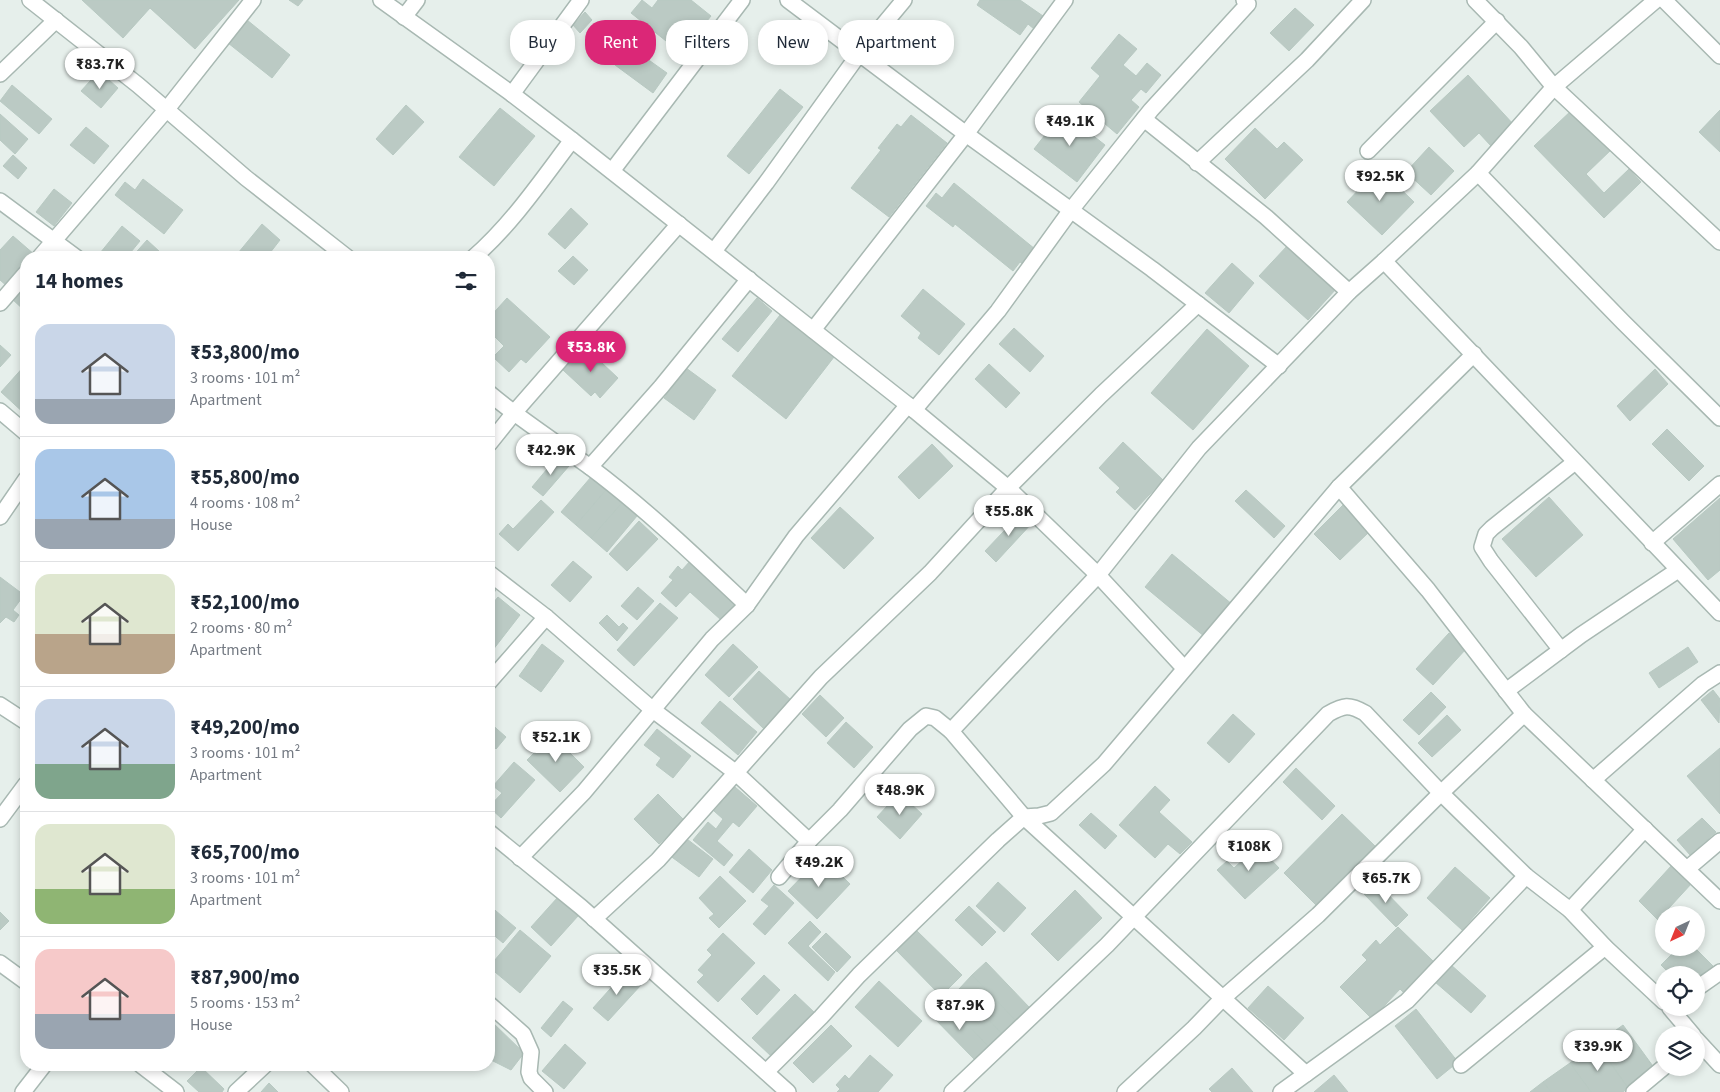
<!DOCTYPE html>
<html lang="en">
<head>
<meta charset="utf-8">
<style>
	body { margin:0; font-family:"Source Sans 3",sans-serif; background:#f6f6f7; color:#1f2937; height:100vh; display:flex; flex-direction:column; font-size:19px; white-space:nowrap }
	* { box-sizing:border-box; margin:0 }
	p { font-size:16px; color:#747a83 }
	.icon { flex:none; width:28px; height:28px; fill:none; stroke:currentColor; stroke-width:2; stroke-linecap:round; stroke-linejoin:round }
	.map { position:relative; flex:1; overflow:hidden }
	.sheet { position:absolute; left:20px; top:251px; width:475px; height:820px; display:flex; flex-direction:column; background:#fff; border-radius:20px; box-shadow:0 2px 8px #0003 }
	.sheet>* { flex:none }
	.banner { position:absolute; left:510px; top:20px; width:475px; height:45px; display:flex; gap:10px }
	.needle { width:32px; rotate:223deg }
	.fabs { position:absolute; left:1655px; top:906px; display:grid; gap:10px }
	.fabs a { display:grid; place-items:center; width:50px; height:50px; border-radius:50%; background:#fff; box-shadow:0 2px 8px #0003; font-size:25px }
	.price { position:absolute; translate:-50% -42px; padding:0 11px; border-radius:18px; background:#fff; color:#222; font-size:16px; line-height:32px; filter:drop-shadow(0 1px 2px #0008) }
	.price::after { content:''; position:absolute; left:50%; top:30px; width:15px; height:11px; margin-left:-8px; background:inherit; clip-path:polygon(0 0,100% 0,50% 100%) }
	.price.active { background:#db2777; color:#fff }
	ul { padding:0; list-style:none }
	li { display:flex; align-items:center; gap:15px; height:125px; padding:0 15px }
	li+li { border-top:1px solid #e0e1e3 }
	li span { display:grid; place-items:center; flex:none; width:140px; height:100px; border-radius:15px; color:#555 }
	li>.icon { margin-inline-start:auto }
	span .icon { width:60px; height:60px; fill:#fffc; stroke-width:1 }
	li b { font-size:21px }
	h2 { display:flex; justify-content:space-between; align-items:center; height:60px; padding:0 15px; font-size:21px }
	.pill { padding:0 18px; border-radius:20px; background:#fff; box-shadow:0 2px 8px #0003; font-size:18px; line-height:45px }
	.pill.active { background:#db2777; color:#fff }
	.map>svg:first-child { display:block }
	.building { fill:#bbcac4; stroke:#b8c9c2 }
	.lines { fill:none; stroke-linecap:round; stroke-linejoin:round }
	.minor-casing { stroke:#a8b8b2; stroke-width:18 }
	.minor { stroke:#fff; stroke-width:15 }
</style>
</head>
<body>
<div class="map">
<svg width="1720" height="1092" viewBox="0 0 1720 1092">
	<rect width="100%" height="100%" fill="#e6efeb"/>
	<!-- building -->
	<g class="building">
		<polygon points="82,0 239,0 195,49 150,8 123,38"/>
		<polygon points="289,0 303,0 298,6"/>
		<polygon points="642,0 652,8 658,0 691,0 711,16 681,53 631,13"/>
		<polygon points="980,0 1020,0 1043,16 1034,29 1028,24 1020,35 977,5"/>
		<polygon points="1295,8 1314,25 1289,51 1270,33"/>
		<polygon points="585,12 592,20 580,33 573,25"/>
		<polygon points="247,20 290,55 272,78 228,43"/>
		<polygon points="1119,34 1137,49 1123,65 1136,76 1147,63 1161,75 1146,93 1141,89 1131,100 1139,107 1117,134 1079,102 1100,76 1091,68"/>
		<polygon points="629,46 667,73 653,93 615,65"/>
		<polygon points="99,71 118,88 101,108 81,91"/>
		<polygon points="1468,75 1514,125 1491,146 1479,133 1464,147 1430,111"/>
		<polygon points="12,85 52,119 39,134 0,101"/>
		<polygon points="780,89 803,107 749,174 727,156"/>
		<polygon points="406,105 424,122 393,155 376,139"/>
		<polygon points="500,108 535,136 494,186 459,157"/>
		<polygon points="1574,108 1613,148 1586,174 1604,193 1629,169 1641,182 1604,218 1534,146"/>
		<polygon points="1720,110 1720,152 1699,132"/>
		<polygon points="1063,112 1105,145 1077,182 1034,149"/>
		<polygon points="0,114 28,139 15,154 0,140"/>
		<polygon points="911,115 947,143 889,217 851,188 881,150 878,148 897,124 901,127"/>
		<polygon points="86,127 109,146 94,164 70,145"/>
		<polygon points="1255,128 1277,149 1284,142 1303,160 1265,199 1225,159"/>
		<polygon points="1429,147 1454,171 1431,195 1406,172"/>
		<polygon points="13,155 27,168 18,179 3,166"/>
		<polygon points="1379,168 1414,202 1382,235 1347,202"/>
		<polygon points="143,179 183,210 164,234 115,195 125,182 135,190"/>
		<polygon points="954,183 1035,249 1023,264 1020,262 1013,271 955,224 953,227 926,206 936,193 942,198"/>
		<polygon points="54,189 72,203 54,226 36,212"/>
		<polygon points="571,208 588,224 565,249 548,234"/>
		<polygon points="262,224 280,240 266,258 234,258"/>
		<polygon points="122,226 140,241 126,258 96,258"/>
		<polygon points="13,236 35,255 33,258 26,258 26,266 8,287 0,280 0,250"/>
		<polygon points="147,240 160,252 155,258 131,258"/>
		<polygon points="1288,245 1336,289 1308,320 1259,276"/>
		<polygon points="573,256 588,270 574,285 558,271"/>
		<polygon points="1232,263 1254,283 1229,313 1205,293"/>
		<polygon points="26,283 26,312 11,298"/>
		<polygon points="923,289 965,324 939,355 918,338 921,333 901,316"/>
		<polygon points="507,298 550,337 526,363 521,359 509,372 493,357 504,346 489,331 489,318"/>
		<polygon points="757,298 772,311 738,352 722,339"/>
		<polygon points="780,315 834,357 786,419 732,376"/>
		<polygon points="1014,328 1044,356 1030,372 999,344"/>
		<polygon points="1207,329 1249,366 1193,430 1151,393"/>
		<polygon points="0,345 11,355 0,367"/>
		<polygon points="585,347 618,378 600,398 595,392 591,396 563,370"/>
		<polygon points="26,364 26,415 1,392"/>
		<polygon points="989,364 1020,393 1006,408 975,379"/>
		<polygon points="686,368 716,390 694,420 664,398"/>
		<polygon points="1655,369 1668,384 1630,421 1617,406"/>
		<polygon points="1667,429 1704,466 1689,481 1652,444"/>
		<polygon points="1123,442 1163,480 1135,510 1116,492 1120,488 1099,468"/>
		<polygon points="932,444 953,466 919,499 898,477"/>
		<polygon points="558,456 569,466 543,496 532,487"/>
		<polygon points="591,477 606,490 576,525 561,512"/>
		<polygon points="606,490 622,503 591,538 576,525"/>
		<polygon points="1246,490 1285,526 1274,538 1235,501"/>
		<polygon points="1549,497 1583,535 1536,577 1502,539"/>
		<polygon points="1720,498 1720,570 1708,580 1673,539"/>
		<polygon points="541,500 554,512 518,551 499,534 508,524 513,529"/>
		<polygon points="622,503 637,516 607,552 591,538"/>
		<polygon points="1343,505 1369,532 1340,560 1314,534"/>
		<polygon points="840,507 874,538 844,569 811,538"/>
		<polygon points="1022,512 1033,522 996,562 985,551"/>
		<polygon points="639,521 658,539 627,571 609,554"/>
		<polygon points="1172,554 1233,605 1205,637 1145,587"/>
		<polygon points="691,560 738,603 721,620 690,592 676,607 661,593 673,580 669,577 678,566 682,570"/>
		<polygon points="573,561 592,577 570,602 551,585"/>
		<polygon points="0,577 24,595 13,610 19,615 14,622 6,617 0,623"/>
		<polygon points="489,584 496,590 489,599"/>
		<polygon points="638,587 654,601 637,620 621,606"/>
		<polygon points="498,597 520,615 489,655 489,608"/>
		<polygon points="660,603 678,618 634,666 617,650"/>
		<polygon points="607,615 619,627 623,623 628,628 617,641 599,623"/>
		<polygon points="1449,633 1466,649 1433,685 1416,669"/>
		<polygon points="542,644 564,661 541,692 519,676"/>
		<polygon points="733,644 758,667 729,697 705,675"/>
		<polygon points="1688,647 1698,662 1659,688 1649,673"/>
		<polygon points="759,671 791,700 764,729 733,699"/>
		<polygon points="1713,690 1720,699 1719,723 1701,700"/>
		<polygon points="1431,692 1446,707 1419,735 1403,720"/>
		<polygon points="820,695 844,718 826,737 802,714"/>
		<polygon points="720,701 757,732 738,755 701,723"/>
		<polygon points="1233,714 1255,734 1229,763 1207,743"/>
		<polygon points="1447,715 1461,730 1432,757 1418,743"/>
		<polygon points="489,722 506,737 496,749 489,742"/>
		<polygon points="846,722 873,747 854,768 827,743"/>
		<polygon points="657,729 691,756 673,778 656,765 661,758 644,745"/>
		<polygon points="552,735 584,767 560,792 527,760"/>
		<polygon points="1720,748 1720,814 1687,776"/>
		<polygon points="514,762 535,780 501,818 489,807 502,793 493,786"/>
		<polygon points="1296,768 1335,806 1322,820 1283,782"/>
		<polygon points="1155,786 1170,800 1159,812 1192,842 1180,854 1168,844 1155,858 1119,825"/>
		<polygon points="735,787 757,806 739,827 733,822 717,841 733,855 724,866 693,840 708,822 716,829 723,819 714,811"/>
		<polygon points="899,793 922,814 900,839 877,817"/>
		<polygon points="658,794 684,820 659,844 634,819"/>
		<polygon points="1091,813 1117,836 1105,849 1079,825"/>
		<polygon points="1342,814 1375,846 1316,905 1284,873"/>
		<polygon points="1702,818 1716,832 1690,855 1677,840"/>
		<polygon points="683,836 713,859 699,877 669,855"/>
		<polygon points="1258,846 1279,868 1245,899 1217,870 1227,861 1234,868"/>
		<polygon points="749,849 772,870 753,893 729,872"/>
		<polygon points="822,856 850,884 817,919 788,891"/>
		<polygon points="1672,865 1692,883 1658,920 1639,901"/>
		<polygon points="1455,867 1490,898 1462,930 1427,898"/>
		<polygon points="720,876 746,901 719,928 709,918 714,914 699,898"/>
		<polygon points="998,882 1026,908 1004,932 976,906"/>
		<polygon points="1376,882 1408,915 1396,927 1364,894"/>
		<polygon points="774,885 794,903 765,935 753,924 769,906 761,900"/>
		<polygon points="1075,890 1102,918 1058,961 1031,934"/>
		<polygon points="558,897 578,916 551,946 531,927"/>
		<polygon points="489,905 516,928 503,943 489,931"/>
		<polygon points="969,906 996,932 982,946 955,920"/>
		<polygon points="0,912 9,921 0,930"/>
		<polygon points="810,921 821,932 808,946 835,972 828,981 788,943"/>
		<polygon points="1398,927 1434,962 1404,993 1400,989 1372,1019 1340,987 1367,960 1362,955 1376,940 1380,945"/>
		<polygon points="520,930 551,956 520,993 489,967"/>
		<polygon points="917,931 962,975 941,996 897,951"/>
		<polygon points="723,933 755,963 718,1002 697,982 704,975 698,970 712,955 707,950"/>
		<polygon points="826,933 851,957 837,972 812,947"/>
		<polygon points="1678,948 1695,948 1713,966 1696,983 1696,975 1671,975 1661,965"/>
		<polygon points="986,962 1029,1007 1015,1020 972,975"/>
		<polygon points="1450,964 1486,996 1471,1013 1435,982"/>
		<polygon points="626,971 641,985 608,1021 593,1008"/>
		<polygon points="764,975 780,990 757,1015 741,999"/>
		<polygon points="972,975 1015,1020 1001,1033 959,989"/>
		<polygon points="879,981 922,1021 898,1047 855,1007"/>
		<polygon points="1268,986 1304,1018 1284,1040 1248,1008"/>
		<polygon points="959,989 1001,1033 988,1046 945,1002"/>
		<polygon points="795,994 815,1013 772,1057 752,1038"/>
		<polygon points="563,1001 573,1009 551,1037 541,1028"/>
		<polygon points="945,1002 988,1046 974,1059 931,1015"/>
		<polygon points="1416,1009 1458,1062 1437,1079 1395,1026"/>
		<polygon points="490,1020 524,1053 511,1070 489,1059"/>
		<polygon points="831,1025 852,1046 813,1083 793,1063"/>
		<polygon points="1623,1025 1655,1069 1628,1088 1597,1044"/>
		<polygon points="565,1044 586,1063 564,1089 542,1071"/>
		<polygon points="1597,1044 1628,1088 1623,1092 1591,1092 1570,1063"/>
		<polygon points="870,1055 893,1075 878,1092 837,1092 840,1089 836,1085 845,1075 849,1079"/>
		<polygon points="1570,1063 1591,1092 1551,1092 1543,1082"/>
		<polygon points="325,1065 337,1065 331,1071"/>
		<polygon points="201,1067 224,1089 222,1092 199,1092 187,1081"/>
		<polygon points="1232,1068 1253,1092 1212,1092 1209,1089"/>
		<polygon points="1334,1075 1348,1092 1314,1092"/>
		<polygon points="1543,1082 1551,1092 1530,1092"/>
		<polygon points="269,1083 278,1092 261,1092"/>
	</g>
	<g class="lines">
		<defs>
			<g id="minor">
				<polyline points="30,0 138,85 246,178 348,258"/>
				<polyline points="381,0 512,94 572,140 908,405 1008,488 1098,575 1184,668"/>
				<polyline points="788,0 966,134 1152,269 1279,366"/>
				<polyline points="1475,0 1521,47 1554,87 1720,242"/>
				<polyline points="1664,0 1720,56"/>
				<polyline points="404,17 417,0"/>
				<polyline points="0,74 56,20"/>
				<polyline points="512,94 581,0"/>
				<polyline points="1144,119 1266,217 1349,292"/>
				<polyline points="1368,151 1497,21"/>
				<polyline points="1197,163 1307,60 1363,0"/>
				<polyline points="612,171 742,0"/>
				<polyline points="1478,173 1623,322 1720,418"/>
				<polyline points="0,201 77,258"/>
				<polyline points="714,251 766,183 859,54 904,0"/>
				<polyline points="39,258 167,109 253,0"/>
				<path d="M473 258C512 224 541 181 572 140"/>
				<polyline points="1384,261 1720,613"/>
				<polyline points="0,303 26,273"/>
				<polyline points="813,330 966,134 1065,0"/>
				<path d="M489 393C521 420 556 442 590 467 646 509 696 557 747 605"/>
				<polyline points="914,410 998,311 1071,210 1151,110 1248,4 1244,0"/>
				<polyline points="0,411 26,433"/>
				<polyline points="489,444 513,414 679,224"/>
				<polyline points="590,467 661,387 749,279"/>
				<polyline points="1339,487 1428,590 1524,714 1720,901"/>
				<polyline points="0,517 26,479"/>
				<polyline points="1652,543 1720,484"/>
				<polyline points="489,573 546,617 653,710 735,772 809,841"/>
				<polyline points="1561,650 1491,561 1482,547 1486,534 1492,528 1575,462"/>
				<polyline points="489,682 546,617"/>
				<polyline points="1506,691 1581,635 1678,570"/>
				<polyline points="0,705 26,722"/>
				<polyline points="951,731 1098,575 1199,448 1349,292 1384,261 1478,173 1554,87 1656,0"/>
				<polyline points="1593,780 1703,684 1720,673"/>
				<polyline points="0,819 26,784"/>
				<polyline points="489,832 581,907 788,1092"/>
				<polyline points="520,858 584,792 712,639 747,605 796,536 908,405"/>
				<polyline points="1687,869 1720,841"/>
				<polyline points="779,877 809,841 840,810 910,729 926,716 935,718 951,731 1024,817 1306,1074"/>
				<polyline points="1570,910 1645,829"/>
				<polyline points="594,919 658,860 821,677 930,573 1008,488 1101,395 1198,304"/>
				<polyline points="0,963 26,982"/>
				<polyline points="1696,989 1720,972"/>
				<polyline points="489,1004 523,1034 531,1052 529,1072 531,1078 545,1092"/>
				<polyline points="1670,1008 1693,1035"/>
				<polyline points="1696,1039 1720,1065"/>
				<polyline points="141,1065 176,1092"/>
				<polyline points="313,1065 341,1092"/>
				<polyline points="1461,1065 1605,947"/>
				<polyline points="766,1072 821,1017 859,975 998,840 1024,817 1039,816 1051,813 1104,764 1339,487 1474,354"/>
				<polyline points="23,1092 44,1065"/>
				<polyline points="236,1092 265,1065"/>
				<path d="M952 1092 1107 945 1328 714C1344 705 1349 704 1365 713L1441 793 1526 876 1570 910 1605 947 1664 1002"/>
				<polyline points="1125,1092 1194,1028 1223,998 1318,915 1441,793 1524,714"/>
				<polyline points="1281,1092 1407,1001 1526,876"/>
				<polyline points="1634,1092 1664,1067"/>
			</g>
		</defs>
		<!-- minor casing -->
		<use href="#minor" class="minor-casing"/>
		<!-- minor -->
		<use href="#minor" class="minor"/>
	</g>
</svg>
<div class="fabs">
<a><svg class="needle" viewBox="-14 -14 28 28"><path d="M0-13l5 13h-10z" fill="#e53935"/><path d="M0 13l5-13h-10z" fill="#747a83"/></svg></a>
<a><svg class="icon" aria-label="locate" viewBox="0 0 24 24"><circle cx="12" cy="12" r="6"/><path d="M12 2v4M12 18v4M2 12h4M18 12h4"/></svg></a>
<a><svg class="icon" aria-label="layers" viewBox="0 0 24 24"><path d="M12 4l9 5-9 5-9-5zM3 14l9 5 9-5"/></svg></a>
</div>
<b class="price" style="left:100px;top:90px">₹83.7K</b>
<b class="price" style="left:1070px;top:147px">₹49.1K</b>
<b class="price" style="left:1380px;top:202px">₹92.5K</b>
<b class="price active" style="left:591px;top:373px">₹53.8K</b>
<b class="price" style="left:551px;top:476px">₹42.9K</b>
<b class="price" style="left:1009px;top:537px">₹55.8K</b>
<b class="price" style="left:556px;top:763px">₹52.1K</b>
<b class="price" style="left:900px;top:816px">₹48.9K</b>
<b class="price" style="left:1249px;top:872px">₹108K</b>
<b class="price" style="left:819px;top:888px">₹49.2K</b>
<b class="price" style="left:1386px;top:904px">₹65.7K</b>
<b class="price" style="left:617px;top:996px">₹35.5K</b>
<b class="price" style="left:960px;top:1031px">₹87.9K</b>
<b class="price" style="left:1598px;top:1072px">₹39.9K</b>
<div class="banner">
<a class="pill">Buy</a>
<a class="pill active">Rent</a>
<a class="pill">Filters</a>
<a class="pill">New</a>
<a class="pill">Apartment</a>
</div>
<section class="sheet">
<h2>14 homes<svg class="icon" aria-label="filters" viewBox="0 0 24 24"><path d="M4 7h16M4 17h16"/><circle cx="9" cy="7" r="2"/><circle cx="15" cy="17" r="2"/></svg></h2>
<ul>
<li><span style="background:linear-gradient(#c9d6e8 75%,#9aa5b1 0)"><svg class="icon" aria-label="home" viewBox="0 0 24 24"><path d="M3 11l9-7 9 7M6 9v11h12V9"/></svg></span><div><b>₹53,800/mo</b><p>3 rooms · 101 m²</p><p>Apartment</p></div></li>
<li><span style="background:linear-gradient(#a9c7e8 70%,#9aa5b1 0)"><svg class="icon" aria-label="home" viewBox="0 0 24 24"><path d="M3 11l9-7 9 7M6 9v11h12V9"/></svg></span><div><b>₹55,800/mo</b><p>4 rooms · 108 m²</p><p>House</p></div></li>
<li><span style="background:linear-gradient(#dfe7d0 60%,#b9a48a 0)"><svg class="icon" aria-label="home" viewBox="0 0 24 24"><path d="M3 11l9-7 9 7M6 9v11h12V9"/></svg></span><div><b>₹52,100/mo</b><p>2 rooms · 80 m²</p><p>Apartment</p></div></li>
<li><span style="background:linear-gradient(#c9d6e8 65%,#7fa58c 0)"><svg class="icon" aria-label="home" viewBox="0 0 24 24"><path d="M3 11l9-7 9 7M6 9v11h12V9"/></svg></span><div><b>₹49,200/mo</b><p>3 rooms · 101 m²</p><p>Apartment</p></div></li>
<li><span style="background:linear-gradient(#dfe7d0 65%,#8fb573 0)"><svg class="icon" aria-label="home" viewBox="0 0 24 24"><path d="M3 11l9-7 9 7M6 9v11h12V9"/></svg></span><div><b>₹65,700/mo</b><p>3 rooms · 101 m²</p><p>Apartment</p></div></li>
<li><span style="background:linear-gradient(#f6c9c9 65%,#9aa5b1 0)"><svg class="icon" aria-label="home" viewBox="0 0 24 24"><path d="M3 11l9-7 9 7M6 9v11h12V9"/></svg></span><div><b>₹87,900/mo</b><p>5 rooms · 153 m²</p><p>House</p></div></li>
</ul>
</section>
</div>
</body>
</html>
